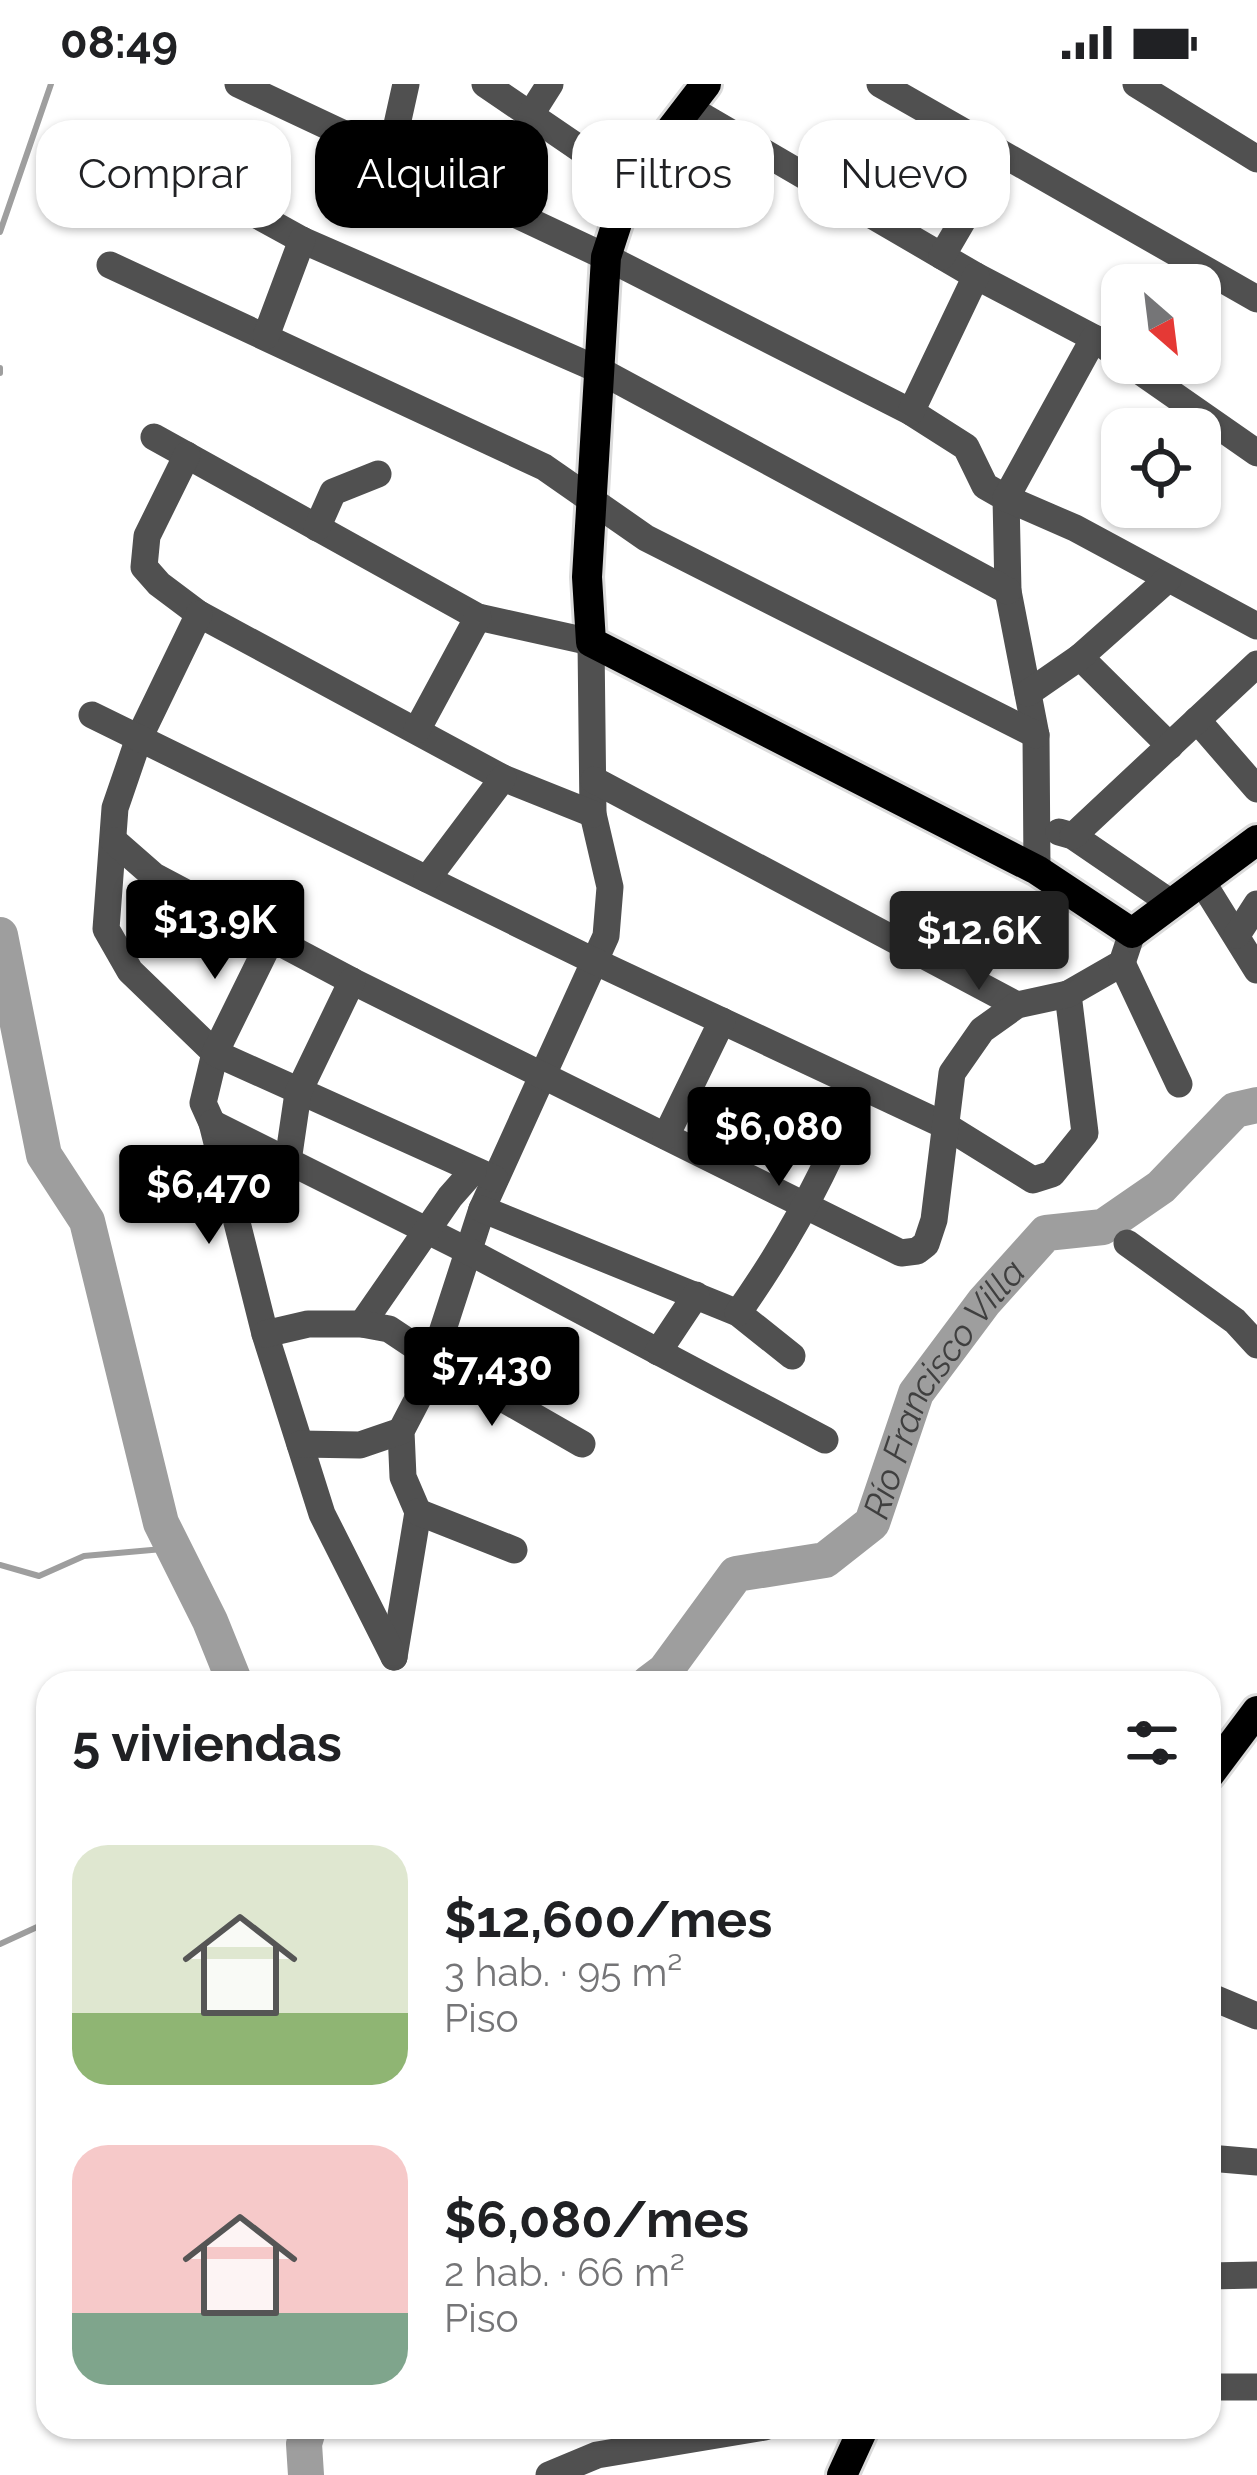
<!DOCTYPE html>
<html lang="es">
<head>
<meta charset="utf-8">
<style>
	body { margin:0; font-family:Raleway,sans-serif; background:#f6f6f6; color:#202124; height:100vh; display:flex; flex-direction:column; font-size:45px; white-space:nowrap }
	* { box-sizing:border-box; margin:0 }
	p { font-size:39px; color:#757577 }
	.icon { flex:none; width:66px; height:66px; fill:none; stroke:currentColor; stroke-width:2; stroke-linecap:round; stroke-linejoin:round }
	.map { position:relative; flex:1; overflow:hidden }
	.drawer { position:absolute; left:36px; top:1587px; width:1185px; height:768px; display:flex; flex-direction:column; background:#fff; border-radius:36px; box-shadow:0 3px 9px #0004 }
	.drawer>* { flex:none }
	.hud { position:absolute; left:36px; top:36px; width:1185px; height:108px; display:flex; gap:24px }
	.needle { width:78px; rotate:152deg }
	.tools { position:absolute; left:1101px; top:180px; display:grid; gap:24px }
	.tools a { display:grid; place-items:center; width:120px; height:120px; border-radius:24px; background:#fff; box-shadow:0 3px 9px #0004; font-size:60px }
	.price { position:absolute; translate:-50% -102px; padding:0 27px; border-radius:12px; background:#000; color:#fff; font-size:39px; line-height:78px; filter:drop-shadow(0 3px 6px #0008) }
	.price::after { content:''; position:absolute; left:50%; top:72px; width:36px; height:27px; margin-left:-18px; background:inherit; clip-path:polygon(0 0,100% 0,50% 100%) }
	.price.on { background:#222; color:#fff }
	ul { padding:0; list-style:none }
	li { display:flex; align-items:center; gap:36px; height:300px; padding:0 36px }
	li span { display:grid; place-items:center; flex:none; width:336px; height:240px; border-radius:36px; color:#555 }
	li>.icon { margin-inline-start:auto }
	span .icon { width:144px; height:144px; fill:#fffc; stroke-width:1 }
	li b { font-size:51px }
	h2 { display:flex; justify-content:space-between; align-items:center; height:144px; padding:0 36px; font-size:51px }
	.chip { padding:0 42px; border-radius:36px; background:#fff; box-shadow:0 3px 9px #0004; font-size:42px; line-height:108px }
	.chip.on { background:#000; color:#fff }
	.status { display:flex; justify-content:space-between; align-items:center; height:84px; padding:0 60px; background:#fff; direction:ltr }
	.status svg { height:33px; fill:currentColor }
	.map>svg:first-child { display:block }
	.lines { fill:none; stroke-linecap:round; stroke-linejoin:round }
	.stream { stroke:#9e9e9e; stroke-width:6 }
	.river { stroke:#9e9e9e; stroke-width:36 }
	.major-casing { stroke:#dbdbdb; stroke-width:36 }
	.path { stroke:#727272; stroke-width:3; stroke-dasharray:3 6; stroke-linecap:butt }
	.minor { stroke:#505050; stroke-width:27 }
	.major { stroke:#000; stroke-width:30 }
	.labels { text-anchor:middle; stroke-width:9; stroke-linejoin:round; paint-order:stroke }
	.water-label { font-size:36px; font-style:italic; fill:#3f3f3f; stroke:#fff }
</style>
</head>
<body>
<div class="status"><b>08:49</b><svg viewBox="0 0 49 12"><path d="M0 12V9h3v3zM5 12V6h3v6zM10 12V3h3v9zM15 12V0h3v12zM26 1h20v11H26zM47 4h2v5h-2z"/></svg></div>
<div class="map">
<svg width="1257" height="2391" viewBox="0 0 1257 2391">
	<rect width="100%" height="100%" fill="#fff"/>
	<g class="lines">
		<!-- stream -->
		<g class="stream">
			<polyline points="0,148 51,0"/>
			<polyline points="0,284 0,289"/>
			<polyline points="0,1481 39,1492 84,1472 174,1464"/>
			<polyline points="0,1860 48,1838"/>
		</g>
		<!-- river -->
		<g class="river">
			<polyline points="0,851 44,1071 87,1137 161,1439 210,1537 235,1599"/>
			<path id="s1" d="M649 1599 665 1587 736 1490 825 1476 872 1439 916 1309 984 1218 1046 1149 1103 1143 1161 1103 1235 1026 1257 1021"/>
			<polyline points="306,2391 304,2360 309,2343"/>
		</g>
		<defs>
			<g id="major">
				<polyline points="706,0 630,99 606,173 587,493 591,558 1037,786 1132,849 1257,756"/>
				<polyline points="1209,1691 1257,1627"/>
				<polyline points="842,2391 864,2343"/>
			</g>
		</defs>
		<!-- major casing -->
		<use href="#major" class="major-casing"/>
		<!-- path -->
		<polyline class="path" points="1047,825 1062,885"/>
		<!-- minor -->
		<g class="minor">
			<polyline points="238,0 606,173 911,328 966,363 985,402 1006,414 1008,507 1036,651 1037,786"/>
			<polyline points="485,0 630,99"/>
			<polyline points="880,0 1257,215"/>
			<polyline points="1136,0 1257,75"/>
			<polyline points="690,25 976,192 1094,254 1122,275"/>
			<polyline points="531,30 550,0"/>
			<polyline points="390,72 406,0"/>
			<polyline points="197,98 302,156 597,285 1008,507"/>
			<polyline points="942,172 1001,71"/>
			<polyline points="110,181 544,383 646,454 1036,651"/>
			<polyline points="266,252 302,156"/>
			<polyline points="1094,254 1006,414 1075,444 1257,542"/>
			<polyline points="1128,279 1257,369"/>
			<polyline points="911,328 976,192"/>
			<polyline points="154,353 478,533 591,558 593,730 610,803 606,852 482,1125 425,1301 401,1347 403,1393 418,1428 394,1573"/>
			<polyline points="187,371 147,452 144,483 159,500 199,530 503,694 593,730"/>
			<polyline points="317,444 333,408 378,390"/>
			<polyline points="199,530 139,654 115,724 106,845 130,887 215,969 203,1019 212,1039 265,1250 322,1430 394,1573"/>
			<polyline points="1080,573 1170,662"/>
			<polyline points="1028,609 1080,573 1168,495"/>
			<polyline points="92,631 594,877 946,1042 1033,1096 1052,1090 1085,1049 1068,910"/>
			<polyline points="1197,636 1257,705"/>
			<polyline points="417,646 478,533"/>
			<polyline points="594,696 1017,921"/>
			<polyline points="1059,748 1073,752 1171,819"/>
			<polyline points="1073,752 1257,580"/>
			<polyline points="114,757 154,792 352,897 901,1169 917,1167 926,1160 934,1136 952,989 982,946 1017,921 1068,910 1122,879 1132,849"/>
			<polyline points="427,795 503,694"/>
			<polyline points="1201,796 1257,886"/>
			<polyline points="1237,851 1257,820"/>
			<polyline points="271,855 215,969 495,1095"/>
			<polyline points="1122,879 1179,1000"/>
			<polyline points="212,1039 468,1167 825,1356"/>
			<polyline points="666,1052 722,937"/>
			<polyline points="288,1077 298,1009 352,897"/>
			<polyline points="482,1125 738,1229 792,1272"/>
			<polyline points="1127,1159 1235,1237 1257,1261"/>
			<path d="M738 1229C788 1158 829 1084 859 1003"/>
			<polyline points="362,1240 450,1113 473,1087"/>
			<polyline points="265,1250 308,1240 362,1240 389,1245 434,1275 582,1360"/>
			<polyline points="658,1268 696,1211"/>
			<polyline points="300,1360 360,1361 401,1347"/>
			<polyline points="418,1428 514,1466"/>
			<polyline points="1209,1912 1257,1932"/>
			<polyline points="1209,2074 1257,2078"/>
			<polyline points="1209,2192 1257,2191"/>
			<polyline points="1209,2303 1257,2303"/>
			<polyline points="549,2391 597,2371 765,2343"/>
		</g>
		<!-- major -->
		<use href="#major" class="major"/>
	</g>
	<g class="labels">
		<!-- water labels -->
		<g class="water-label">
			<text dy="13" stroke="none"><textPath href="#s1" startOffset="444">Río Francisco Villa</textPath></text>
		</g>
	</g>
</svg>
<div class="tools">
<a><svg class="needle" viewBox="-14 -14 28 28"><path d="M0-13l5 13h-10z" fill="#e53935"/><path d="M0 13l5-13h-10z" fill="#757577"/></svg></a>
<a><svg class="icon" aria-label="locate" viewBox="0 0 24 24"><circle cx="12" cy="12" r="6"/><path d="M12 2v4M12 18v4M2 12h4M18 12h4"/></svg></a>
</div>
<b class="price" style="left:215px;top:898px">$13.9K</b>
<b class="price on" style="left:979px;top:909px">$12.6K</b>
<b class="price" style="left:779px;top:1105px">$6,080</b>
<b class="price" style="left:209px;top:1163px">$6,470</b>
<b class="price" style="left:492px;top:1345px">$7,430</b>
<div class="hud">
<a class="chip">Comprar</a>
<a class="chip on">Alquilar</a>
<a class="chip">Filtros</a>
<a class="chip">Nuevo</a>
</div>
<section class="drawer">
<h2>5 viviendas<svg class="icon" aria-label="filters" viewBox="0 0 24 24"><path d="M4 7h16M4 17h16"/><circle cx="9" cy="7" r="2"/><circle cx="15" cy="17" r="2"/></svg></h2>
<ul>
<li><span style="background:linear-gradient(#dfe7d0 70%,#8fb573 0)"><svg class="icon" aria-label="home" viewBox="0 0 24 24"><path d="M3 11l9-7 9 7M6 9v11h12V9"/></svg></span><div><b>$12,600/mes</b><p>3 hab. · 95 m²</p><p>Piso</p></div></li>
<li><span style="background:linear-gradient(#f6c9c9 70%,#7fa58c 0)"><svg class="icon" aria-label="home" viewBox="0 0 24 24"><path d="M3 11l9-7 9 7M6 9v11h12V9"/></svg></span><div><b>$6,080/mes</b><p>2 hab. · 66 m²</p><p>Piso</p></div></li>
</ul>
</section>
</div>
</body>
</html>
